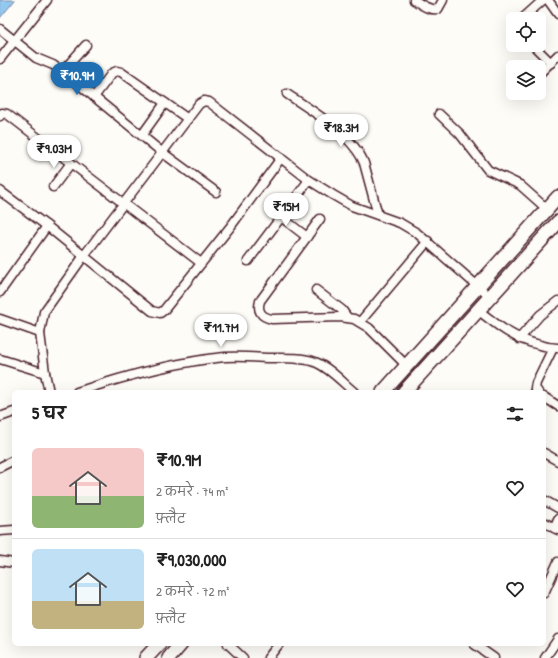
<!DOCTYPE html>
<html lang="hi">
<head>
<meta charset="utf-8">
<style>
	body { margin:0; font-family:"Patrick Hand","Playpen Sans Deva",sans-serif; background:#f2f2f2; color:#222; height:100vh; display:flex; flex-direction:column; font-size:15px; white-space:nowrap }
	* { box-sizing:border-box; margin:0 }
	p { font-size:13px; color:#767676 }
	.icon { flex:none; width:22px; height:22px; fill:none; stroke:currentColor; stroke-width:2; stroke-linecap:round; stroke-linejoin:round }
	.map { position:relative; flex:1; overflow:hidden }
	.drawer { position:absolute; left:12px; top:390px; width:534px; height:256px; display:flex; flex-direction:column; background:#fff; border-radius:6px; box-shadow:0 4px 16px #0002 }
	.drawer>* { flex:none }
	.controls { position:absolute; left:506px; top:12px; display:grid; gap:8px }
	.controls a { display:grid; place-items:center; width:40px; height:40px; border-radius:6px; background:#fff; box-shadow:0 4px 16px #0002; font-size:20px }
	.price { position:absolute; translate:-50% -34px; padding:0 9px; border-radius:14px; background:#fff; color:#222; font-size:13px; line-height:26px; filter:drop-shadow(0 1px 2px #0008) }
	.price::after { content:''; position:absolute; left:50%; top:24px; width:12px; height:9px; margin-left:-6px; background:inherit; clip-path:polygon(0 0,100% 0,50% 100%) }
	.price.active { background:#1f6fb2; color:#fff }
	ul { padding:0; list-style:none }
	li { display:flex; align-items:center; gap:12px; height:100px; padding:0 20px }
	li+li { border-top:1px solid #e0e0e0 }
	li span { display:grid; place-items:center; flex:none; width:112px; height:80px; border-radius:6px; color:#555 }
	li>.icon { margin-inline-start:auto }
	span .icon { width:48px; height:48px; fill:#fffc; stroke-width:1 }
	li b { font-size:17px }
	h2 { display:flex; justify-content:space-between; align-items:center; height:48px; padding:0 20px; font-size:17px }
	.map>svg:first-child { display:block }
	.water { fill:#93c9f1; stroke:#7685a2 }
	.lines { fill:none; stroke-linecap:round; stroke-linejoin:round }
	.minor-casing { stroke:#4a1f2b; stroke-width:11 }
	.primary-casing { stroke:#4a1f2b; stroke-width:16 }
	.minor { stroke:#fdfcf7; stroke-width:8 }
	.primary { stroke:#fdfcf7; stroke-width:13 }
</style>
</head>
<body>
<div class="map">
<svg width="558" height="658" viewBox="0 0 558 658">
	<rect width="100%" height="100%" fill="#fdfcf7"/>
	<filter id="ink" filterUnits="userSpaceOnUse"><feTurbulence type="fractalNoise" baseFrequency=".025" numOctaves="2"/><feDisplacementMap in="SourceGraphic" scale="8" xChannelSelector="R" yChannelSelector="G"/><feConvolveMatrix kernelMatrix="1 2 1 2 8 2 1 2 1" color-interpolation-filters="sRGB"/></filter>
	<g filter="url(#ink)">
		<!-- water -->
		<polygon class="water" points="0,0 15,0 0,18"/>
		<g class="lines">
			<defs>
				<g id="minor">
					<path d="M414 0C421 4 429 11 438 9L443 0"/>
					<polyline points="548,0 558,14"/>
					<polyline points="522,19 543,0"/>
					<polyline points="0,29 36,58 53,65 66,74 163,153 216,192"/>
					<polyline points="533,45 551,63"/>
					<polyline points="0,59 47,0"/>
					<polyline points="62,72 86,45"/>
					<polyline points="539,74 558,55"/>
					<path d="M287 94C311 110 353 135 364 163L378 215"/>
					<polyline points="94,97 112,73 117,71 121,72 188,119"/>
					<polyline points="439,114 460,134 488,170 520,185 547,209"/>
					<polyline points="0,116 2,113 7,114 201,263"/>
					<polyline points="142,135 165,103"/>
					<polyline points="53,187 71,163"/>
					<polyline points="0,191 47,226 152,311 160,313 164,310 231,226 281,158"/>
					<polyline points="281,217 307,237"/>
					<path d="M320 219 260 301C257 311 261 317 272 319L340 317 354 319 369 328 407 366"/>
					<polyline points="248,261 309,180"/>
					<polyline points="316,290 342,310 347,317"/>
					<polyline points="0,292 47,226"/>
					<path d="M478 310C498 326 514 339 540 345 546 347 552 348 558 348"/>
					<polyline points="0,319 40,333"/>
					<polyline points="360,322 428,241"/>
					<polyline points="519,339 540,315 558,301"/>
					<polyline points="0,359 45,373"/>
					<polyline points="49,392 45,373 40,333 44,312 83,257 199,104 204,101 209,102 309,180 333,195 352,206 400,223 417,233 490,297"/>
					<path d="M77 392C125 376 174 362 225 357 239 356 253 357 267 358 282 358 302 357 315 362 330 368 342 382 354 392"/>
					<polyline points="538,392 535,388 536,383 553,348"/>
					<polyline points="544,397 558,406"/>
					<polyline points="0,417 14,412"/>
					<polyline points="544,453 558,461"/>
					<polyline points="0,467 14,460"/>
					<polyline points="544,500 558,508"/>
					<polyline points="544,522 558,530"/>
					<polyline points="554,528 558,519"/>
					<polyline points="0,531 14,530"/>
					<polyline points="0,561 14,563"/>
					<polyline points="544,593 558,562"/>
					<polyline points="228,644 243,658"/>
					<polyline points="474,644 494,658"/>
					<polyline points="268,658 279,644"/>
					<polyline points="545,658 558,639"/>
				</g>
				<g id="primary">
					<polyline points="383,392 558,197"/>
					<polyline points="404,392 558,222"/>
					<polyline points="146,658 159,644"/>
					<polyline points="169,658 181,644"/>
				</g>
			</defs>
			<!-- minor casing -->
			<use href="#minor" class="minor-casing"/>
			<!-- primary casing -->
			<use href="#primary" class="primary-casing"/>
			<!-- minor -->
			<use href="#minor" class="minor"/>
			<!-- primary -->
			<use href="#primary" class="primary"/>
		</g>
	</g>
</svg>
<div class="controls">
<a><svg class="icon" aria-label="locate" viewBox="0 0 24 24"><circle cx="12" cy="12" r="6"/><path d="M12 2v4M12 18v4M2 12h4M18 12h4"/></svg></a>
<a><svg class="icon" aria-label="layers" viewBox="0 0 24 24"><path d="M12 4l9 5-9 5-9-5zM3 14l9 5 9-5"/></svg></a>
</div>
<b class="price active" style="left:77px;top:96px">₹10.9M</b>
<b class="price" style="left:341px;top:148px">₹18.3M</b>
<b class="price" style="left:54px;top:169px">₹9.03M</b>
<b class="price" style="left:286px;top:227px">₹15M</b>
<b class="price" style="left:221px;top:348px">₹11.7M</b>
<section class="drawer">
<h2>5 घर<svg class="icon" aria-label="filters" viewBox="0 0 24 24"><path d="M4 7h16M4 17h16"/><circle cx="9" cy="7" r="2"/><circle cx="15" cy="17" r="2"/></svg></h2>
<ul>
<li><span style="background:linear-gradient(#f6c9c9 60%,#8fb573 0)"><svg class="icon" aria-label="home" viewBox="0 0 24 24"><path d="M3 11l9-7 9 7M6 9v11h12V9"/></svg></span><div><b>₹10.9M</b><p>2 कमरे · 74 m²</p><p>फ़्लैट</p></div><svg class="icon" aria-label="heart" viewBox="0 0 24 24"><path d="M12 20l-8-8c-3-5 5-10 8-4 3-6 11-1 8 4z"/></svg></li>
<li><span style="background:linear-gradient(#bfe0f5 65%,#c2b280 0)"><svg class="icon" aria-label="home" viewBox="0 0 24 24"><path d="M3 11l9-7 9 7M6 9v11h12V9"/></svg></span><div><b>₹9,030,000</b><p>2 कमरे · 72 m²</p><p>फ़्लैट</p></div><svg class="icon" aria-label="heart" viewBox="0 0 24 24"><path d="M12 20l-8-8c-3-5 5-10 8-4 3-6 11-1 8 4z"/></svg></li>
</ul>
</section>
</div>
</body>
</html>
